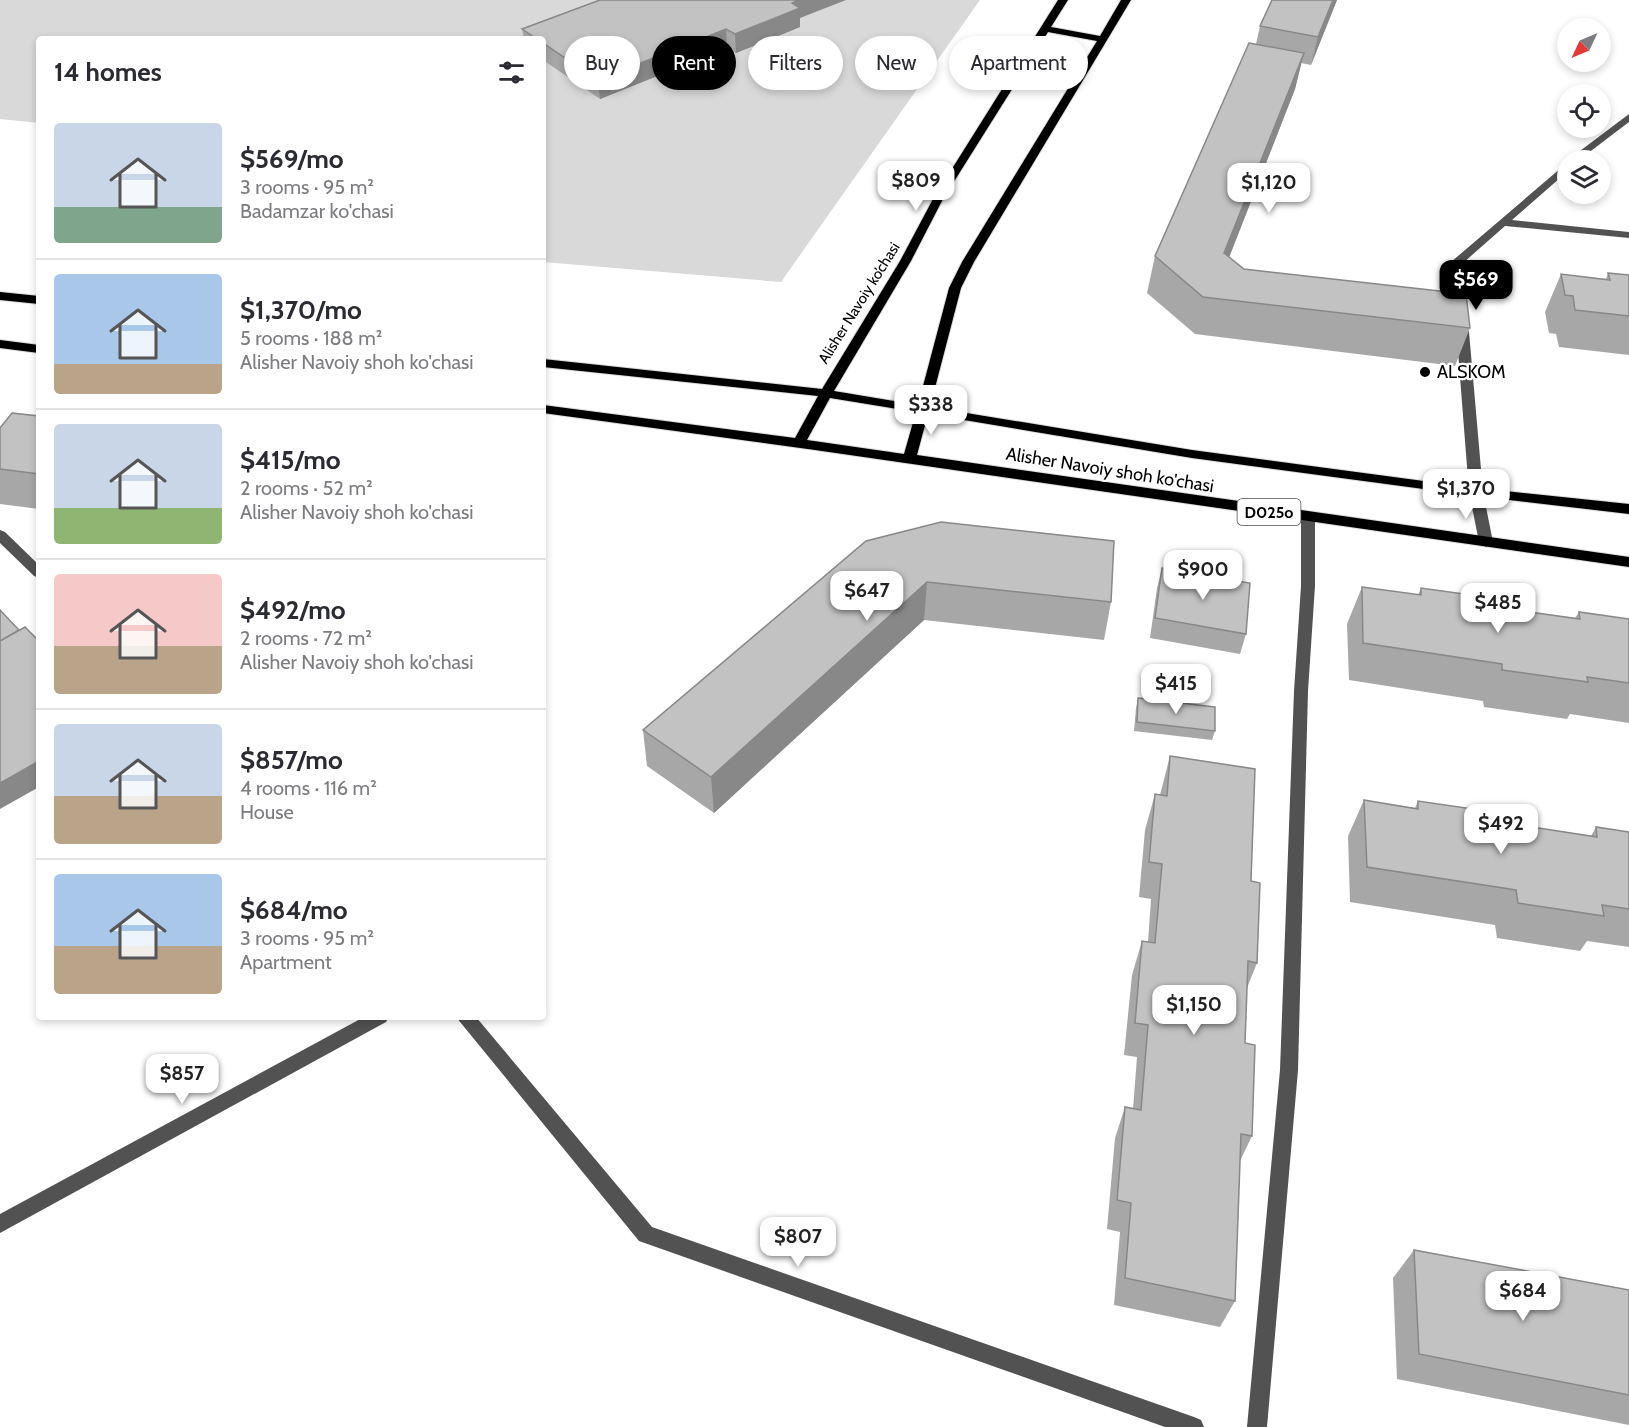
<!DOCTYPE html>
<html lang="en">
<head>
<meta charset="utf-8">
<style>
	body { margin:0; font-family:Cabin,sans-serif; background:#f2f2f3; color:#2b2b33; height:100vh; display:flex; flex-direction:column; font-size:22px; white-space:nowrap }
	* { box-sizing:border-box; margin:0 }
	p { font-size:20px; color:#7c7c81 }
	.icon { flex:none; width:33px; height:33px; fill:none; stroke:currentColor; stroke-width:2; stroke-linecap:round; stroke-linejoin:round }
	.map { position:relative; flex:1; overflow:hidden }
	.panel { position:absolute; left:36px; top:36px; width:510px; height:984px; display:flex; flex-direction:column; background:#fff; border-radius:6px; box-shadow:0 3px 9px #0003 }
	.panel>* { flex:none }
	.banner { position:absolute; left:564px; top:36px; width:570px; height:54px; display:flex; gap:12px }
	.needle { width:39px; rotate:226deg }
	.controls { position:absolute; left:1557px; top:18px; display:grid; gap:12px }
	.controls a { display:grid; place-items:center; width:54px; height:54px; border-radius:50%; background:#fff; box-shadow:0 3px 9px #0003; font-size:30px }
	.price { position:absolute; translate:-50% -51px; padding:0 14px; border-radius:12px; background:#fff; color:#222; font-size:20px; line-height:39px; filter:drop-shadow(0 2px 3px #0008) }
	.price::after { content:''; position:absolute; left:50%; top:36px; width:18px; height:14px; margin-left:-9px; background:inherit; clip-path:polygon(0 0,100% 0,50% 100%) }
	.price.current { background:#000; color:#fff }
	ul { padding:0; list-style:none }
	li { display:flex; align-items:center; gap:18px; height:150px; padding:0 18px }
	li+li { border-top:2px solid #e1e1e2 }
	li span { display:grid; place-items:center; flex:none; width:168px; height:120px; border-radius:6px; color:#555 }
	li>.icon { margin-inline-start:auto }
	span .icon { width:72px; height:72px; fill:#fffc; stroke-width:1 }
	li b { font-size:26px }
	h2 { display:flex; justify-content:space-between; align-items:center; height:72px; padding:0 18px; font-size:26px }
	.pill { padding:0 21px; border-radius:27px; background:#fff; box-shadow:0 3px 9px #0003; font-size:21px; line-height:54px }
	.pill.current { background:#000; color:#fff }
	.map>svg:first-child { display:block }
	.green { fill:#d9d9d9 }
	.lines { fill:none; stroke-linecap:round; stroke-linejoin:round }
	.major-casing { stroke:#dbdbdb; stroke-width:2 }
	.minor { fill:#525252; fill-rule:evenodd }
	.major { fill:#000; fill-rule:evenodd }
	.wall { fill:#a7a7a7 }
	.shaded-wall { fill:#888 }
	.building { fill:#c2c2c2; stroke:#888; stroke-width:1.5 }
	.poi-dot { fill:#000; stroke:#fff; stroke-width:2 }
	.labels { text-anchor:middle; stroke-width:4.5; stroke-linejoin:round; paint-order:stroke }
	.far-street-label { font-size:15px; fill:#000; stroke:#fff }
	.shield { fill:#fff; stroke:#4c4c4c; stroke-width:1.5 }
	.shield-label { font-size:16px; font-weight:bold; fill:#000 }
	.poi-label { font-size:18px; fill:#000; stroke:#fff; text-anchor:start }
	.street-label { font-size:18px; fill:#000; stroke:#fff }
</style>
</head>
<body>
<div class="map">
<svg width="1629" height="1427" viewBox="0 0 1629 1427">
	<rect width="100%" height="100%" fill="#fff"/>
	<!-- green -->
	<polygon class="green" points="0,0 980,0 781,282 543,262 543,39 39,39 39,123 0,119"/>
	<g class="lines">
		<defs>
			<g id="major">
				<path d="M1058 0H1068L1051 27 1100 36 1121 0H1131L974 262 961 288 930 407 1192 450 1476 488 1629 504V514L1476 496 1192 458 928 414 917 455 1629 557V567L815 450 543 413V405L795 438 818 396 543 367V359L822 389 900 261 933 199ZM1048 32 1097 41 962 262 949 288 918 405 834 391 911 261 943 199ZM830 398 916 412 904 454 807 440Z"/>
				<polygon points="0,292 39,296 39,304 0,300"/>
				<polygon points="0,340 39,345 39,353 0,348"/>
			</g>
		</defs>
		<!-- major casing -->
		<use href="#major" class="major-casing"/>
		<!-- minor -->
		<g class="minor">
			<polygon points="1629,114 1629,122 1579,160 1568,160"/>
			<polygon points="1568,162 1568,171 1512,220 1629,232 1629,238 1505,226 1463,263 1483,492 1493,542 1486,547 1479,542 1469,492 1451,262"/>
			<polygon points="1308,513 1315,518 1315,586 1308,691 1298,1070 1267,1427 1247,1427 1280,1070 1294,691 1301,586 1301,518"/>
			<polygon points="0,530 5,532 39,565 39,578 34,576 0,543"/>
			<polygon points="364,1017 389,1017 386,1022 0,1233 0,1214"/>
			<polygon points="456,1017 476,1017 652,1227 1194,1417 1201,1420 1204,1427 1165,1427 639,1241"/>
		</g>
		<!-- major -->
		<use href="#major" class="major"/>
	</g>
	<!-- wall -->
	<g class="wall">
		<polygon points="1272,0 1337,0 1311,65 1301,63 1295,89 1229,257 1244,269 1470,328 1455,366 1195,334 1147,293 1155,256 1256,44 1260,26"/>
		<polygon points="800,18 800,27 736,53 727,48 600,99 543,60 543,39 524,39 522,29"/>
		<polygon points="1608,273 1629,275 1629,355 1559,347 1556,334 1549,333 1545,312 1561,274 1606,279"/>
		<polygon points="39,416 39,509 0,504 0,428"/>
		<polygon points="866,541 1111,602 1104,640 924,620 714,813 647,766 643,730"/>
		<polygon points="1162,568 1246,634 1240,654 1150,638 1157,588"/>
		<polygon points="1362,587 1418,595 1421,588 1501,608 1575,618 1579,612 1629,619 1629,723 1570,714 1567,719 1484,707 1483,701 1349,680 1347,624"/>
		<polygon points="1138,698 1215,731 1212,740 1134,731 1136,708"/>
		<polygon points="1170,756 1251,881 1257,963 1247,988 1245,1043 1252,1136 1240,1161 1235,1301 1220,1327 1114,1305 1120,1232 1107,1229 1115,1138 1125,1107 1133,1109 1137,1057 1124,1055 1132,975 1142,941 1148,942 1151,899 1139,897 1145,830 1155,794 1160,795"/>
		<polygon points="1364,800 1415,808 1418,801 1507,823 1591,836 1596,827 1629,832 1629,947 1587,941 1580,951 1497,938 1495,925 1350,902 1348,836"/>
		<polygon points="1414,1250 1629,1290 1629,1425 1397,1379 1393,1278"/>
	</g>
	<!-- shaded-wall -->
	<g class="shaded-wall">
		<polygon points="799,0 846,0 800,18 800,27 736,53 735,34 792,3"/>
		<polygon points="1333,0 1337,0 1311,65 1318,37"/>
		<polygon points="726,29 727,48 600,99 598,80"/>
		<polygon points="1304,53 1295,89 1216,291 1224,253"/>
		<polygon points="927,582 924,620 714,813 711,777"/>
		<polygon points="39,761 39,787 0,809 0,783"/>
	</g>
	<!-- building -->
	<g class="building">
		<polygon points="600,0 799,0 792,3 800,8 735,34 726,29 598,80 543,43 543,39 537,39 522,29"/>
		<polygon points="1272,0 1333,0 1318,37 1260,26"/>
		<polygon points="1249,43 1304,53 1224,253 1244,269 1466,294 1470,328 1203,297 1155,256"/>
		<polygon points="1608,273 1629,275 1629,316 1575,310 1573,296 1565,295 1561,274 1610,280"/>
		<polygon points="12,413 39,416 39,474 0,469 0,428"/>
		<polygon points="941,522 1114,541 1111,602 927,582 711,777 643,730 866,541"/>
		<polygon points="1162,568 1250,583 1246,634 1155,618"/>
		<polygon points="1362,587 1421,595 1421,588 1500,599 1501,608 1580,619 1579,612 1629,619 1629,683 1587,677 1588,682 1502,670 1502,664 1363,643"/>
		<polygon points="0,610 19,630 0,641"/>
		<polygon points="25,627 39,641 39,761 0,783 0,641"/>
		<polygon points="1138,698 1215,707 1215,731 1137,722"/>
		<polygon points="1170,756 1255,769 1251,881 1260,883 1257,963 1248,961 1245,1043 1255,1045 1252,1136 1241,1134 1235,1301 1125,1278 1131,1203 1117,1200 1125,1107 1141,1110 1148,1025 1135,1023 1142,941 1155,943 1162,864 1149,862 1155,794 1167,796"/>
		<polygon points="1364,800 1418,809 1418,801 1507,814 1507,823 1597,837 1596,827 1629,832 1629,909 1602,905 1604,916 1518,903 1516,890 1367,867"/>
		<polygon points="1414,1250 1629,1290 1629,1395 1419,1354"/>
	</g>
	<!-- markers -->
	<circle class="poi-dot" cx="1425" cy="372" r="6"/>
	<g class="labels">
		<!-- far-street labels -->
		<g class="far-street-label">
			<text transform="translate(859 303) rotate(-58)" y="5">Alisher Navoiy ko’chasi</text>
		</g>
		<!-- shield labels -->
		<rect class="shield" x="1237.5" y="499" width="63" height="26" rx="4.5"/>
		<g class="shield-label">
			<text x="1269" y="518">D025o</text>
		</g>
		<!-- poi labels -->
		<g class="poi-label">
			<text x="1437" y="378">ALSKOM</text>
		</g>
		<!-- street labels -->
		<g class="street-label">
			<text transform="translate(1110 470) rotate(9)" y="6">Alisher Navoiy shoh ko'chasi</text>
		</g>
	</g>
</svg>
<div class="controls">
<a><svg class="needle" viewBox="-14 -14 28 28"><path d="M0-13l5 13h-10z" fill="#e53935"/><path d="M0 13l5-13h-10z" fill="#7c7c81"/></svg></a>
<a><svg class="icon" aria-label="locate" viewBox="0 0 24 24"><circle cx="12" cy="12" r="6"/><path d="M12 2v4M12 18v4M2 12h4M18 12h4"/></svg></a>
<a><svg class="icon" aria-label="layers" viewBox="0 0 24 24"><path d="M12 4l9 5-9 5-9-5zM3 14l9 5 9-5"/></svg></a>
</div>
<b class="price" style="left:916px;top:212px">$809</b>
<b class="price" style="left:1269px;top:214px">$1,120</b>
<b class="price current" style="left:1476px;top:311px">$569</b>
<b class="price" style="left:931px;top:436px">$338</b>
<b class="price" style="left:1466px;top:520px">$1,370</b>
<b class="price" style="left:1203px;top:601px">$900</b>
<b class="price" style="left:867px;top:622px">$647</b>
<b class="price" style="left:1498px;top:634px">$485</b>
<b class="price" style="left:1176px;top:715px">$415</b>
<b class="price" style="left:1501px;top:855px">$492</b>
<b class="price" style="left:1194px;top:1036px">$1,150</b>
<b class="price" style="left:182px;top:1105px">$857</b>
<b class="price" style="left:798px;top:1268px">$807</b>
<b class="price" style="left:1523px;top:1322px">$684</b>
<div class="banner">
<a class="pill">Buy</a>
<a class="pill current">Rent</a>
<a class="pill">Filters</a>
<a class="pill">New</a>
<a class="pill">Apartment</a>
</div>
<section class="panel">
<h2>14 homes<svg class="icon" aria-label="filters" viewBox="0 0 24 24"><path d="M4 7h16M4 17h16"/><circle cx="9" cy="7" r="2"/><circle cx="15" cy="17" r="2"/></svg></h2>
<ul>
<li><span style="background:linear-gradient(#c9d6e8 70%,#7fa58c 0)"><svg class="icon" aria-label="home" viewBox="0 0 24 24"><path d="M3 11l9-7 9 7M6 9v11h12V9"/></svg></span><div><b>$569/mo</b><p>3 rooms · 95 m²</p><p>Badamzar ko'chasi</p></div></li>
<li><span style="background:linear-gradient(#a9c7e8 75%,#b9a48a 0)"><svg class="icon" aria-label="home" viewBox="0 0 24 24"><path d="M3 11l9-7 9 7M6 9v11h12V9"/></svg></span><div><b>$1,370/mo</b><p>5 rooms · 188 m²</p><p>Alisher Navoiy shoh ko'chasi</p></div></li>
<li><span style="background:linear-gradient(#c9d6e8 70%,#8fb573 0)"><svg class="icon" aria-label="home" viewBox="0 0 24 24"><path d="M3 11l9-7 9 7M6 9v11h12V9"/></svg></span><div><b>$415/mo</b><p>2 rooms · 52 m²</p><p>Alisher Navoiy shoh ko'chasi</p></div></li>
<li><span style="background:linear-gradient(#f6c9c9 60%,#b9a48a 0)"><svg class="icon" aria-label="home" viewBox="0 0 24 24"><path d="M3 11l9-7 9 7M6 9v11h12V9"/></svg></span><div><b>$492/mo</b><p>2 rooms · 72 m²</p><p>Alisher Navoiy shoh ko'chasi</p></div></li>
<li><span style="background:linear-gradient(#c9d6e8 60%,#b9a48a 0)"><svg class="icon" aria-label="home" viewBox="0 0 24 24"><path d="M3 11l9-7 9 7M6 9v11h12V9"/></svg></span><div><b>$857/mo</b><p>4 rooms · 116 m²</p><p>House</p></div></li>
<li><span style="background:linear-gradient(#a9c7e8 60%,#b9a48a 0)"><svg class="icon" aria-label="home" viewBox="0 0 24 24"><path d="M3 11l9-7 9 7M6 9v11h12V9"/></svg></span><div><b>$684/mo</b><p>3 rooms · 95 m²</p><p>Apartment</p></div></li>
</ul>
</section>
</div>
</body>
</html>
